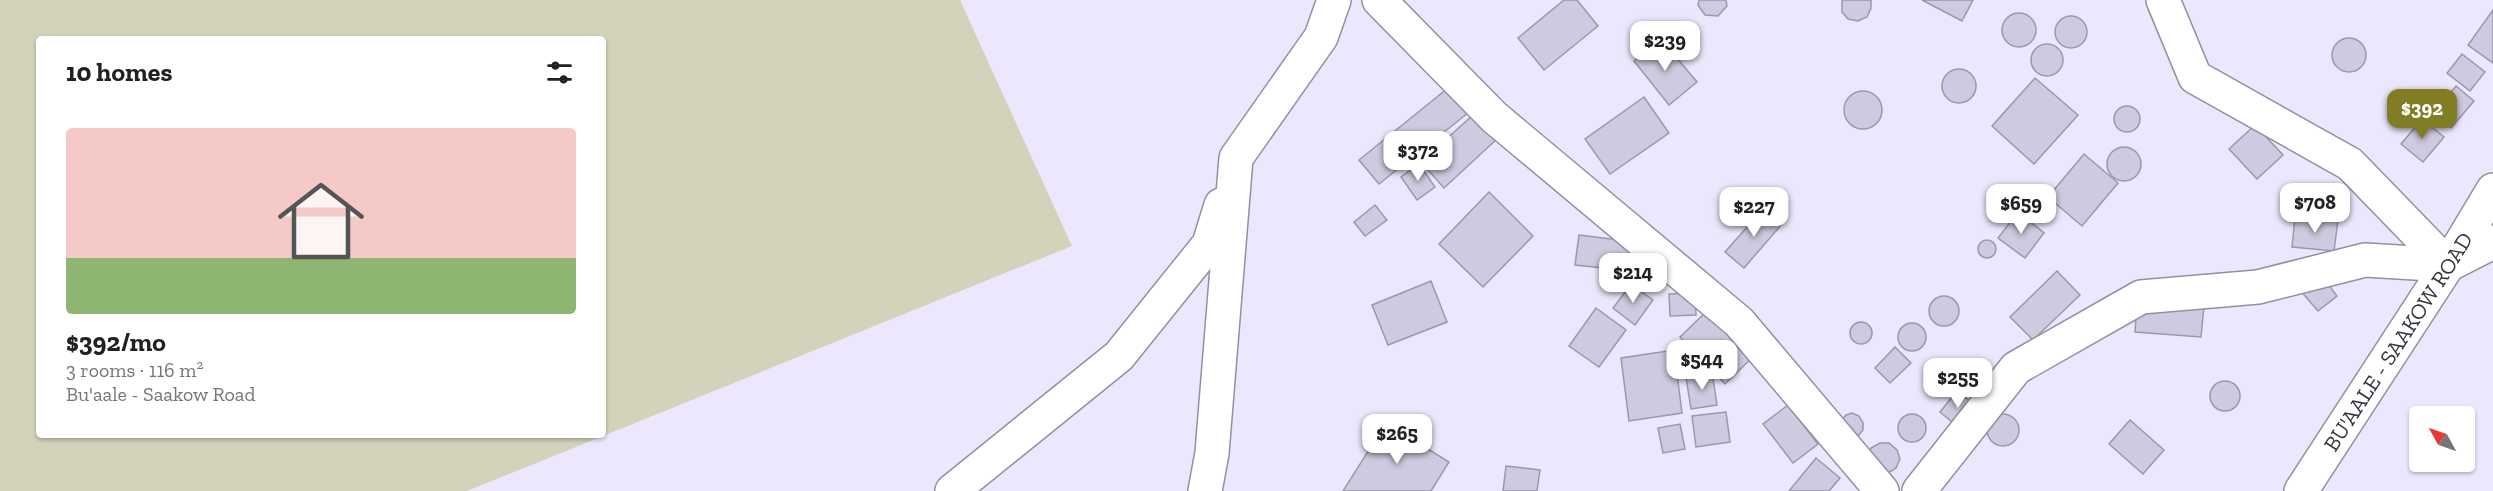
<!DOCTYPE html>
<html lang="en">
<head>
<meta charset="utf-8">
<style>
	body { margin:0; font-family:"Zilla Slab",serif; background:#f6f6f6; color:#202124; height:100vh; display:flex; flex-direction:column; font-size:22px; white-space:nowrap }
	* { box-sizing:border-box; margin:0 }
	p { font-size:20px; color:#757577 }
	.icon { flex:none; width:33px; height:33px; fill:none; stroke:currentColor; stroke-width:2; stroke-linecap:round; stroke-linejoin:round }
	.map { position:relative; flex:1; overflow:hidden }
	.details { position:absolute; left:36px; top:36px; width:570px; height:402px; display:flex; flex-direction:column; background:#fff; border-radius:6px; box-shadow:0 2px 4px #0004 }
	.details>* { flex:none }
	.needle { width:39px; rotate:310deg }
	.buttons { position:absolute; left:2409px; top:406px; display:grid; gap:12px }
	.buttons a { display:grid; place-items:center; width:66px; height:66px; border-radius:6px; background:#fff; box-shadow:0 2px 4px #0004; font-size:30px }
	.price { position:absolute; translate:-50% -51px; padding:0 14px; border-radius:12px; background:#fff; color:#222; font-size:20px; line-height:39px; filter:drop-shadow(0 2px 3px #0008) }
	.price::after { content:''; position:absolute; left:50%; top:36px; width:18px; height:14px; margin-left:-9px; background:inherit; clip-path:polygon(0 0,100% 0,50% 100%) }
	.price.on { background:#817d24; color:#fff }
	ul { padding:0; list-style:none }
	li { display:grid; align-content:center; gap:12px; height:318px; padding:0 30px }
	li+li { border-top:2px solid #e0e0e0 }
	li span { display:grid; place-items:center; height:186px; border-radius:6px; color:#555 }
	li>.icon { margin-inline-start:auto }
	span .icon { width:108px; height:108px; fill:#fffc; stroke-width:1 }
	li b { font-size:26px }
	h2 { display:flex; justify-content:space-between; align-items:center; height:72px; padding:0 30px; font-size:26px }
	.map>svg:first-child { display:block }
	.green { fill:#d3d2ba; fill-rule:evenodd }
	.building { fill:#cfcadf; stroke:#9c97ab; stroke-width:1.5 }
	.lines { fill:none; stroke-linecap:round; stroke-linejoin:round }
	.minor-casing { stroke:#948fa3; stroke-width:36 }
	.secondary-casing { stroke:#948fa3; stroke-width:36 }
	.minor { stroke:#fff; stroke-width:33 }
	.secondary { stroke:#fff; stroke-width:33 }
	.labels { text-anchor:middle; stroke-width:6; stroke-linejoin:round; paint-order:stroke }
	.street-label { font-size:22px; fill:#37353d; stroke:#ece7fc }
</style>
</head>
<body>
<div class="map">
<svg width="2493" height="491" viewBox="0 0 2493 491">
	<rect width="100%" height="100%" fill="#ece7fc"/>
	<!-- green -->
	<path class="green" d="M0 0H960L1072 246 467 491H0ZM39 39H603V435H39Z"/>
	<!-- building -->
	<g class="building">
		<polygon points="1564,0 1577,0 1598,26 1544,70 1518,38"/>
		<polygon points="1699,0 1726,0 1727,6 1718,16 1705,15 1698,5"/>
		<polygon points="1842,0 1871,0 1871,8 1867,17 1858,21 1848,19 1842,12"/>
		<polygon points="1922,0 1973,0 1962,21"/>
		<polygon points="2493,10 2493,63 2468,45"/>
		<circle cx="2019" cy="30" r="17"/>
		<circle cx="2071" cy="32" r="16"/>
		<circle cx="2349" cy="55" r="17"/>
		<polygon points="1661,39 1697,82 1669,105 1634,61"/>
		<circle cx="2047" cy="60" r="16"/>
		<polygon points="2462,54 2485,72 2470,91 2447,73"/>
		<circle cx="1959" cy="86" r="17"/>
		<polygon points="2035,78 2078,115 2034,164 1992,126"/>
		<polygon points="2456,86 2474,101 2451,128 2433,113"/>
		<polygon points="1448,88 1468,113 1379,184 1359,160"/>
		<circle cx="1863" cy="110" r="19"/>
		<polygon points="1644,97 1669,133 1610,174 1585,139"/>
		<circle cx="2127" cy="119" r="13"/>
		<polygon points="1474,114 1497,139 1444,188 1421,162"/>
		<polygon points="2422,119 2444,137 2423,162 2401,144"/>
		<polygon points="2255,125 2283,155 2257,179 2229,149"/>
		<circle cx="2124" cy="164" r="17"/>
		<polygon points="2084,154 2118,183 2082,226 2048,197"/>
		<polygon points="1419,164 1435,187 1417,200 1401,177"/>
		<polygon points="1489,192 1533,236 1483,287 1439,244"/>
		<polygon points="1375,205 1387,220 1365,236 1354,222"/>
		<polygon points="1764,208 1782,224 1744,268 1725,252"/>
		<polygon points="2018,212 2044,233 2025,258 1998,238"/>
		<polygon points="2295,217 2338,220 2334,251 2292,247"/>
		<polygon points="1579,235 1635,242 1632,271 1575,265"/>
		<circle cx="1987" cy="249" r="9"/>
		<polygon points="2057,271 2080,295 2033,340 2010,317"/>
		<polygon points="2320,273 2337,296 2318,311 2300,290"/>
		<polygon points="1431,281 1447,322 1388,345 1372,305"/>
		<polygon points="1631,284 1653,300 1635,325 1613,308"/>
		<polygon points="1695,293 1696,315 1670,316 1669,294"/>
		<circle cx="1944" cy="311" r="15"/>
		<polygon points="2137,302 2204,306 2201,337 2135,332"/>
		<polygon points="1596,308 1626,330 1599,367 1569,346"/>
		<polygon points="1710,308 1756,354 1725,384 1680,337"/>
		<circle cx="1861" cy="333" r="11"/>
		<circle cx="1912" cy="337" r="14"/>
		<polygon points="1895,347 1911,363 1890,383 1875,368"/>
		<polygon points="1674,350 1682,413 1629,421 1621,358"/>
		<polygon points="1712,372 1717,405 1691,409 1686,377"/>
		<circle cx="2225" cy="396" r="15"/>
		<polygon points="1957,391 1977,407 1959,428 1940,412"/>
		<polygon points="1788,405 1818,444 1793,463 1763,424"/>
		<polygon points="1726,412 1730,442 1696,447 1692,416"/>
		<polygon points="1852,413 1859,416 1863,423 1863,430 1858,436 1851,437 1841,421 1846,415"/>
		<circle cx="1912" cy="428" r="14"/>
		<circle cx="2003" cy="430" r="16"/>
		<polygon points="2130,420 2164,450 2143,474 2109,444"/>
		<polygon points="1386,423 1449,462 1431,491 1343,491"/>
		<polygon points="1680,424 1685,449 1663,453 1658,428"/>
		<polygon points="1880,443 1889,443 1897,450 1900,459 1896,468 1888,473 1868,457 1871,448"/>
		<polygon points="1816,458 1840,478 1829,491 1789,491"/>
		<polygon points="1506,466 1540,470 1537,491 1503,491"/>
	</g>
	<g class="lines">
		<defs>
			<g id="minor">
				<polyline points="1379,0 1494,117 1739,322 1882,491"/>
				<polyline points="2163,0 2195,77 2350,164 2448,265"/>
				<polyline points="952,491 1119,356 1209,244 1221,205"/>
				<polyline points="1205,491 1212,453 1236,158 1321,37 1334,0"/>
				<polyline points="1919,491 2016,368 2141,297 2258,287 2365,260 2448,265 2493,242"/>
			</g>
			<g id="secondary">
				<path id="s1" d="M2301 491 2448 265 2493 190"/>
			</g>
		</defs>
		<!-- minor casing -->
		<use href="#minor" class="minor-casing"/>
		<!-- secondary casing -->
		<use href="#secondary" class="secondary-casing"/>
		<!-- minor -->
		<use href="#minor" class="minor"/>
		<!-- secondary -->
		<use href="#secondary" class="secondary"/>
	</g>
	<g class="labels">
		<!-- street labels -->
		<g class="street-label">
			<text dy="8" stroke="none"><textPath href="#s1" startOffset="178">BU'AALE - SAAKOW ROAD</textPath></text>
		</g>
	</g>
</svg>
<div class="buttons">
<a><svg class="needle" viewBox="-14 -14 28 28"><path d="M0-13l5 13h-10z" fill="#e53935"/><path d="M0 13l5-13h-10z" fill="#757577"/></svg></a>
</div>
<b class="price" style="left:1665px;top:72px">$239</b>
<b class="price on" style="left:2422px;top:140px">$392</b>
<b class="price" style="left:1418px;top:182px">$372</b>
<b class="price" style="left:2315px;top:234px">$708</b>
<b class="price" style="left:2021px;top:235px">$659</b>
<b class="price" style="left:1754px;top:238px">$227</b>
<b class="price" style="left:1633px;top:304px">$214</b>
<b class="price" style="left:1702px;top:391px">$544</b>
<b class="price" style="left:1958px;top:409px">$255</b>
<b class="price" style="left:1397px;top:465px">$265</b>
<section class="details">
<h2>10 homes<svg class="icon" aria-label="filters" viewBox="0 0 24 24"><path d="M4 7h16M4 17h16"/><circle cx="9" cy="7" r="2"/><circle cx="15" cy="17" r="2"/></svg></h2>
<ul>
<li><span style="background:linear-gradient(#f6c9c9 70%,#8fb573 0)"><svg class="icon" aria-label="home" viewBox="0 0 24 24"><path d="M3 11l9-7 9 7M6 9v11h12V9"/></svg></span><div><b>$392/mo</b><p>3 rooms · 116 m²</p><p>Bu'aale - Saakow Road</p></div></li>
</ul>
</section>
</div>
</body>
</html>
